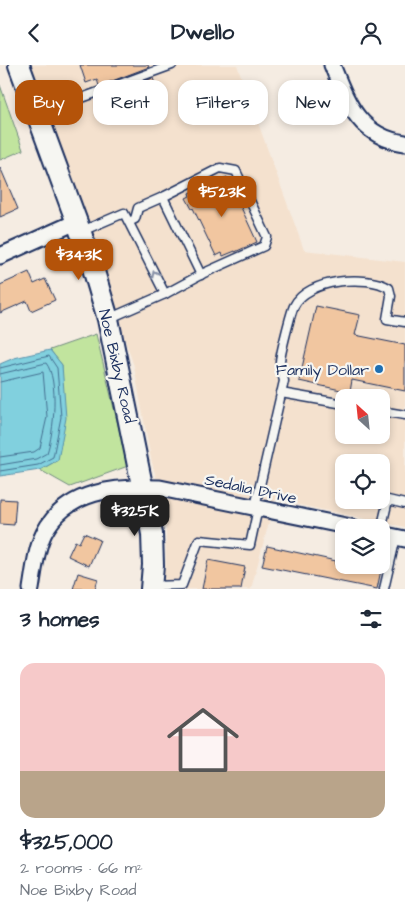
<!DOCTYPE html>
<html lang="en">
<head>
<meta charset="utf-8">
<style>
	body { margin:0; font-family:"Architects Daughter",sans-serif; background:#f6f6f7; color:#1f2937; height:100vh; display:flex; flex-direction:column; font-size:19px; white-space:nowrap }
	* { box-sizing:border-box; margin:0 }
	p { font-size:16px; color:#747a83 }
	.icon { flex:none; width:28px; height:28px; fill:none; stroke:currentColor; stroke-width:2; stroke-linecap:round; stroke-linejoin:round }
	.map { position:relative; height:524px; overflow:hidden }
	.panel { display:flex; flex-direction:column; background:#fff; flex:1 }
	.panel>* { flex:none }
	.banner { position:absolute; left:15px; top:15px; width:375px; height:45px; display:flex; gap:10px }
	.needle { width:32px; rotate:333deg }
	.controls { position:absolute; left:335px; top:324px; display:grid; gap:10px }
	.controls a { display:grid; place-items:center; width:55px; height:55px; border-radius:10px; background:#fff; box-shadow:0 2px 8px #0003; font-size:25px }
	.price { position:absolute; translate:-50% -42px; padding:0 11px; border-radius:10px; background:#b45309; color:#fff; font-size:16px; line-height:32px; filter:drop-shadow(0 1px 2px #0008) }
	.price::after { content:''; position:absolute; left:50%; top:30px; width:15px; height:11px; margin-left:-8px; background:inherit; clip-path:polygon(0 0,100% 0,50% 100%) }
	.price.on { background:#222; color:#fff }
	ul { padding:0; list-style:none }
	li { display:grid; align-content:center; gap:10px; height:265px; padding:0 20px }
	li span { display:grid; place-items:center; height:155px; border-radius:15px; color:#555 }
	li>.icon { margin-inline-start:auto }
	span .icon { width:90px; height:90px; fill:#fffc; stroke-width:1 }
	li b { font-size:21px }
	h2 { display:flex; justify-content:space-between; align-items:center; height:60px; padding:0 20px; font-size:21px }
	.tag { padding:0 18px; border-radius:15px; background:#fff; box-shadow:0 2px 8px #0003; font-size:18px; line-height:45px }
	.tag.on { background:#b45309; color:#fff }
	header { display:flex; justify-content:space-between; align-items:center; height:65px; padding:0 20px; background:#fff; font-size:22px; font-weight:700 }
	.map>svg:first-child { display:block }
	.built { fill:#f4e1ce; fill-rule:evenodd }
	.green { fill:#c1e49e; stroke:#6e8a7e }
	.water { fill:#81d0de; stroke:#5890ab }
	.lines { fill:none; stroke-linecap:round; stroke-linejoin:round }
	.shore { stroke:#446f91; stroke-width:1 }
	.building { fill:#f1c6a0; stroke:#1b2f5e }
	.lane-casing { stroke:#1b2f5e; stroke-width:11 }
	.street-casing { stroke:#1b2f5e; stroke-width:19 }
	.secondary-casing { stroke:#1b2f5e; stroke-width:24 }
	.lane { stroke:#f6f6f2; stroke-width:8 }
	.street { stroke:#f6f6f2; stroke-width:15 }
	.secondary { stroke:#f6f6f2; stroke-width:20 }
	.oneway { stroke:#8892a8 }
	.poi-dot { fill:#1f6fb2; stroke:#f6f6f2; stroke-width:2 }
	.labels { text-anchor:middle; stroke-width:4.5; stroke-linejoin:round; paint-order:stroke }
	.street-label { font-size:16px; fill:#1b2f5e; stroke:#f6f6f2 }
	.poi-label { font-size:16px; fill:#1b2f5e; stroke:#f6f6f2; text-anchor:end }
</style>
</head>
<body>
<header><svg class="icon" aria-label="back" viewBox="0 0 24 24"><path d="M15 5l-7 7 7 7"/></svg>Dwello<svg class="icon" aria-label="person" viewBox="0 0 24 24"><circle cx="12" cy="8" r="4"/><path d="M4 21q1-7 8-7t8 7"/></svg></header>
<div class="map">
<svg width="405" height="524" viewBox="0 0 405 524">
	<rect width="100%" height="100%" fill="#f5ece2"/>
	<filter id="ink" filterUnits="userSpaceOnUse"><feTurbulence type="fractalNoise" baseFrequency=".02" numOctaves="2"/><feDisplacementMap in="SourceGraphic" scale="10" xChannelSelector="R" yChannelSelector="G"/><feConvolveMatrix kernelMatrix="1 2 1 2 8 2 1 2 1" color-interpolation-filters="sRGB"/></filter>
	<g filter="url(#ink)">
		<!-- built -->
		<path class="built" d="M25 0H237L304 185 405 197V462L275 435 251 524H161L166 499V448L151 394 134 301 84 154ZM344 332H381V370H344ZM344 398H381V435H344Z"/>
		<!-- green -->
		<g class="green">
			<polygon points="0,20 23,85 0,95"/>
			<polygon points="96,269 128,401 70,422 40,405 58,395 62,300 50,285"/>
		</g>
		<!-- water -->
		<polygon class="water" points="50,285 62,300 66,353 58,395 40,405 0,411 0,299 14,293"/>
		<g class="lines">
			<!-- shore -->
			<g class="shore">
				<polyline points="0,303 49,291 57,303 61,352 53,392 38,400 0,406"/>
				<path d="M0 309 46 298C59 314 54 368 47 388L36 394 0 400"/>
				<polyline points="0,317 43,307 47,352 40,383 34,387 0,392"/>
			</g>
		</g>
		<!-- building -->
		<g class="building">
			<polygon points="80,0 148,0 149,2 99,21 97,14 86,18"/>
			<polygon points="153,13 155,19 105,37 103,31"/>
			<polygon points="0,102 18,144 0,152"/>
			<polygon points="227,112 257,177 235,187 235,186 223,191 222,188 216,191 193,143 192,144 186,133 190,131 189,128"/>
			<polygon points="29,207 34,219 45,214 55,235 31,246 27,236 0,248 0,220"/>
			<polygon points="316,241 360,250 355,270 405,280 405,326 352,315 350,327 299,316"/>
			<polygon points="0,434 16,435 14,460 0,459"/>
			<polygon points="84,468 100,475 89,501 68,491 75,476 79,478"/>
			<polygon points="267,481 336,496 335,500 357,500 381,505 377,524 262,501"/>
			<polygon points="208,495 245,502 241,524 202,524"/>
			<polygon points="78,508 98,514 95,524 73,524"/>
		</g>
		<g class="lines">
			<defs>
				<g id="lane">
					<polyline points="38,49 172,0"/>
					<polyline points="163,132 220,103 236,106 267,172 264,181 204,208 165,229"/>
					<polyline points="129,157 135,154 138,143 163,132 201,210"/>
					<polyline points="82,166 124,148 165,229 108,254"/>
					<polyline points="281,328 344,339"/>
					<polyline points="381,346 405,350"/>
					<path d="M255 442 284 316C283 310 280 303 280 297 280 290 291 247 294 241 307 214 367 209 389 223L391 231 387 254 405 257"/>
					<polyline points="381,465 388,435 405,439"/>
					<polyline points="152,521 182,520 199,475 250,480 258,443"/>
					<polyline points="384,524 396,472"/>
				</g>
				<g id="street">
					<path d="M332 0C347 37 359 72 405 78"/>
					<polyline points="0,191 76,157"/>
					<polyline points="381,469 405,474"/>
					<path d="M31 524C34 506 36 484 44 468 66 425 117 421 160 423L351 462"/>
				</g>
				<polyline id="secondary" points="19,0 90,193 108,254 152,469 153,500 151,524"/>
			</defs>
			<!-- lane casing -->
			<use href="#lane" class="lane-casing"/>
			<!-- street casing -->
			<use href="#street" class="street-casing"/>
			<!-- secondary casing -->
			<use href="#secondary" class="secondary-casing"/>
			<!-- lane -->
			<use href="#lane" class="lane"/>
			<!-- street -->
			<use href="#street" class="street"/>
			<!-- secondary -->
			<use href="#secondary" class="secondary"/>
		</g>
		<!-- one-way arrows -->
		<defs><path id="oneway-chevron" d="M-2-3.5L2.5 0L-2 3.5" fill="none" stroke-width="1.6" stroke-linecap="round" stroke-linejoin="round" transform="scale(1.25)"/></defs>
		<use class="oneway" href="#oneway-chevron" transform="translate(155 209) rotate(-117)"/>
	</g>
	<!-- markers -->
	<circle class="poi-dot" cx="379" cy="304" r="5"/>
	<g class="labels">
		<!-- street labels -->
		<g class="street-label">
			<text transform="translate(118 301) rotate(77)" y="6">Noe Bixby Road</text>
			<text transform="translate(251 423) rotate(12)" y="6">Sedalia Drive</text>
		</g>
		<!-- poi labels -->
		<g class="poi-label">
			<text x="369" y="310">Family Dollar</text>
		</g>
	</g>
</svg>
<div class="controls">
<a><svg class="needle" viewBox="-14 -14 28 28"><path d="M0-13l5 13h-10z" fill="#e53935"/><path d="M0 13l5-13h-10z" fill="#747a83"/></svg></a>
<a><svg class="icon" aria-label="locate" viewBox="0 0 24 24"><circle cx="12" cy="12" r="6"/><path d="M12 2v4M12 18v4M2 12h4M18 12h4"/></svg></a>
<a><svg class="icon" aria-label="layers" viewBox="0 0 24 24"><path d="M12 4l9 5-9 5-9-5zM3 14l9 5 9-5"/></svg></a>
</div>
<b class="price" style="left:222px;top:153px">$523K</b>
<b class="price" style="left:79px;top:216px">$343K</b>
<b class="price on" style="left:135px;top:472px">$325K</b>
<div class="banner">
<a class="tag on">Buy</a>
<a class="tag">Rent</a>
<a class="tag">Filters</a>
<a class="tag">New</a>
</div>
</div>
<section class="panel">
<h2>3 homes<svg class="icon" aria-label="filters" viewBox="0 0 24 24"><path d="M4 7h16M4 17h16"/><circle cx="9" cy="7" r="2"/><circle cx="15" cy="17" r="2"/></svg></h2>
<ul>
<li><span style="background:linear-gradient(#f6c9c9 70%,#b9a48a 0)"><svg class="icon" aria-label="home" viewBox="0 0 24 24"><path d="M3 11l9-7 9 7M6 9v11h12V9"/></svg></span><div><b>$325,000</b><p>2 rooms · 66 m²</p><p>Noe Bixby Road</p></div></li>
</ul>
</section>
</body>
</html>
